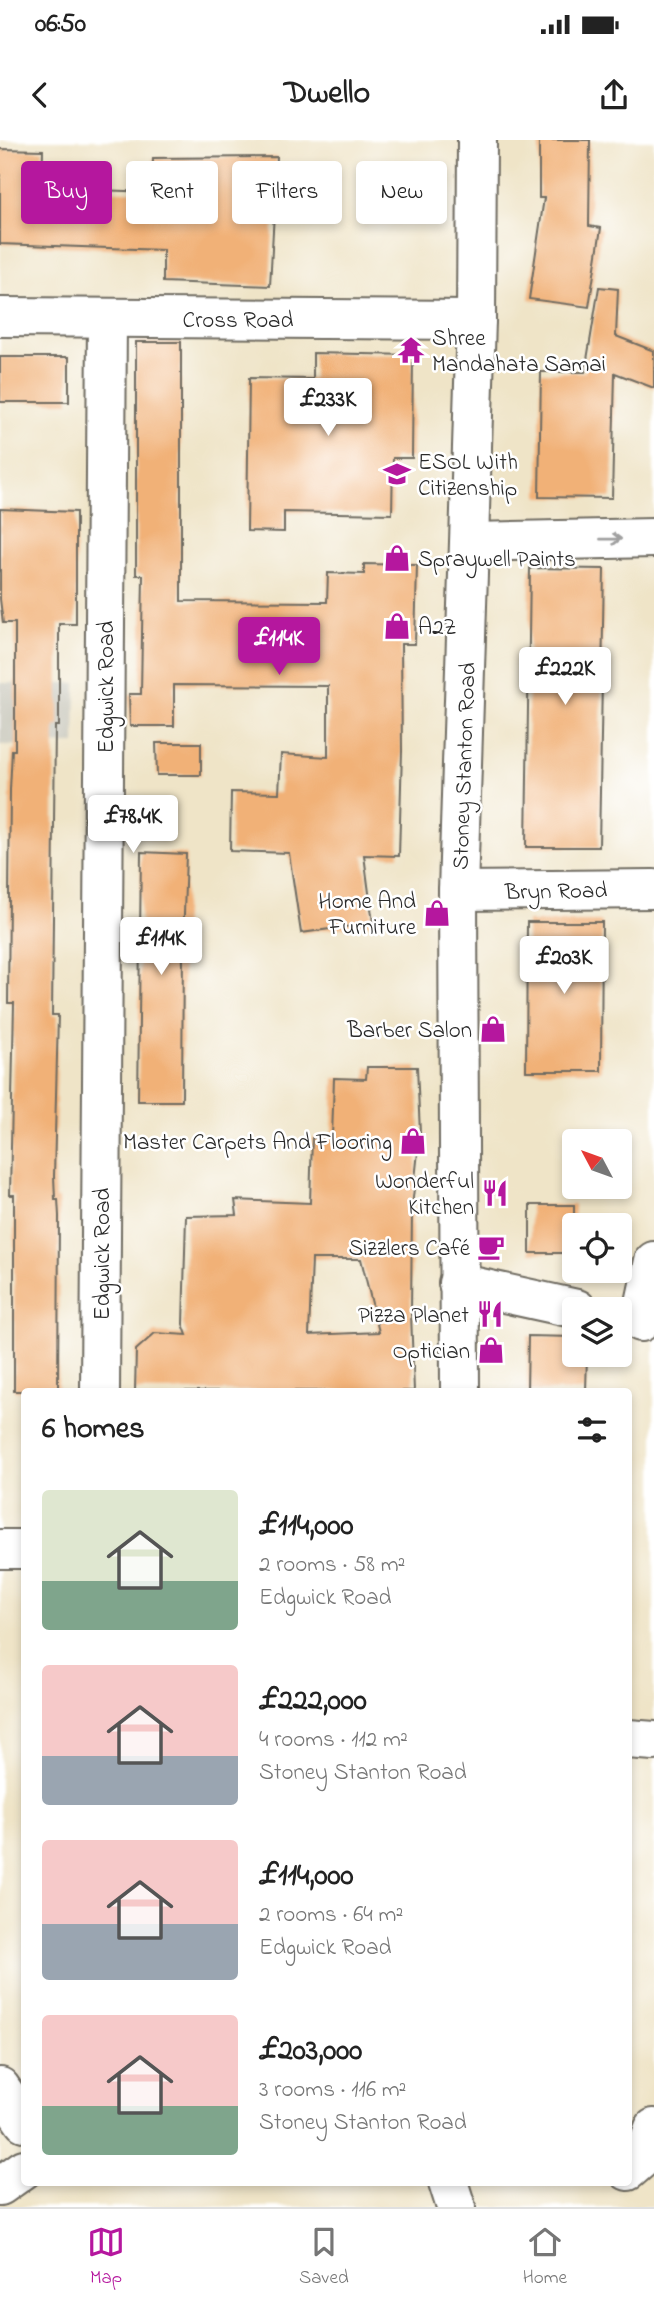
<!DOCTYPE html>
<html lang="en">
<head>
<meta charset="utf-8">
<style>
	body { margin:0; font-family:"Indie Flower",sans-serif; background:#f6f6f6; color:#222; height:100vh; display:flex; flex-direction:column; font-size:26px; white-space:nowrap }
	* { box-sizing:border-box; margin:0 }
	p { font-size:23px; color:#767676 }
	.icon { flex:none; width:38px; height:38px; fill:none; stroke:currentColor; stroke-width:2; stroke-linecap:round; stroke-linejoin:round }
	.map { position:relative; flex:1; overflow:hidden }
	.panel { position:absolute; left:21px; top:1248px; width:611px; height:798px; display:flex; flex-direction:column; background:#fff; border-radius:7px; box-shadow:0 4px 10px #0003 }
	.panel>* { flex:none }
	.guide { position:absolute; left:21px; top:21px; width:612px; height:63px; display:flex; gap:14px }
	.needle { width:46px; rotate:311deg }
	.controls { position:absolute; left:562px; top:989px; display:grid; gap:14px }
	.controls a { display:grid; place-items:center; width:70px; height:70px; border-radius:7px; background:#fff; box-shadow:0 4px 10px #0003; font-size:35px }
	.price { position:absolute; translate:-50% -60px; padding:0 16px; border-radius:7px; background:#fff; color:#222; font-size:23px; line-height:46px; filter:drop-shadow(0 2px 4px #0008) }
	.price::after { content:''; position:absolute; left:50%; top:42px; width:21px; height:16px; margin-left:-10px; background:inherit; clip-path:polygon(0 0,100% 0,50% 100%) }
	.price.selected { background:#b5179e; color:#fff }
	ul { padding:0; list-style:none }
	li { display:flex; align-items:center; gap:21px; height:175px; padding:0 21px }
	li span { display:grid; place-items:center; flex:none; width:196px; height:140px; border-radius:7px; color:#555 }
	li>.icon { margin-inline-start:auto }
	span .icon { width:84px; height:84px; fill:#fffc; stroke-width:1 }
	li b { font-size:30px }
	h2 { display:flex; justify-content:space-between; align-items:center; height:84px; padding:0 21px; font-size:30px }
	.pill { padding:0 24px; border-radius:7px; background:#fff; box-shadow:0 4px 10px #0003; font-size:24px; line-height:63px }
	.pill.selected { background:#b5179e; color:#fff }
	.status { display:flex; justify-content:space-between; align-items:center; height:49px; padding:0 35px; background:#fff; direction:ltr }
	.status svg { height:19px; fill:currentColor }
	header { display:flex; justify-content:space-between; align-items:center; height:91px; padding:0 21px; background:#fff; font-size:32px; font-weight:800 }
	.tabs { display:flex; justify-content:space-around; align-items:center; height:98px; border-top:2px solid #e0e0e0; background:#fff; font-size:19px; color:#767676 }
	.tabs a { display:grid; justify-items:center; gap:4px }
	.tabs .selected { color:#b5179e }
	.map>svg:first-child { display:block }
	.industrial { fill:#c6c5b8 }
	.building { fill:#f1b177; fill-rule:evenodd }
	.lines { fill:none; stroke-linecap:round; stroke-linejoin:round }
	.minor-casing { stroke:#706c62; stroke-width:42 }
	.major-casing { stroke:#706c62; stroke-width:42 }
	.minor { stroke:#fff; stroke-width:38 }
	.major { stroke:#fff; stroke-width:38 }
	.oneway { stroke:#a0a0a0 }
	.labels { text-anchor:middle; stroke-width:5; stroke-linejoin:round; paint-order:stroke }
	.street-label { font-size:23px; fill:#2b2b2b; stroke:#fff }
	.poi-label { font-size:23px; fill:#2b2b2b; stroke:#fff; text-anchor:end }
</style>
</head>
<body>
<div class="status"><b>06:50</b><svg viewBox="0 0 49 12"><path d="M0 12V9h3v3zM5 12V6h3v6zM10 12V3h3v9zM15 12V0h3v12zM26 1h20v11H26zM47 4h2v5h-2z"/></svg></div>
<header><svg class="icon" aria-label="back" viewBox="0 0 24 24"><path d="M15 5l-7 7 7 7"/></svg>Dwello<svg class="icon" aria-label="share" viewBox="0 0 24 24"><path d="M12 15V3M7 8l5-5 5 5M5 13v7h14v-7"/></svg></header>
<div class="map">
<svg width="654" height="2067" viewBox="0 0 654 2067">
	<rect width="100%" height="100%" fill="#fff"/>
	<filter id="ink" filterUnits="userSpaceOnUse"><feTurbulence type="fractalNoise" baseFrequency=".0143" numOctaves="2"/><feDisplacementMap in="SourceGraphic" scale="14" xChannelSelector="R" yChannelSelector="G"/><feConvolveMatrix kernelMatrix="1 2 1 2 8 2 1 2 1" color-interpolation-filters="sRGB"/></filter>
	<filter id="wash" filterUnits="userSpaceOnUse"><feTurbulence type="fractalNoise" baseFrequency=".00686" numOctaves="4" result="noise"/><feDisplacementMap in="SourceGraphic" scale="28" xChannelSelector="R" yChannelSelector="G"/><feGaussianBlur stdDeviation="1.57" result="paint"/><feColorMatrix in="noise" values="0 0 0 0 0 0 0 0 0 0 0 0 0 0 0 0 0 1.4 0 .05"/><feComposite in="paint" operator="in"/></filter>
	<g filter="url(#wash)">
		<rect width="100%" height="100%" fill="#efe4c7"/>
		<!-- industrial -->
		<polygon class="industrial" points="0,543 76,543 75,604 0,605"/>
		<g id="blocks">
			<!-- building -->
			<g class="building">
				<polygon points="539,0 590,0 589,86 601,88 589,167 529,159 544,58 539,58"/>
				<polygon points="0,9 43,10 42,48 152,52 153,18 277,17 270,146 163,142 163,110 0,104"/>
				<polygon points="599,147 618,149 616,196 654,211 654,248 615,233 612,358 539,357 541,232 585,232"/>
				<polygon points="136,202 181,202 181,461 327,462 328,433 364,434 364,424 417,425 415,504 401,504 402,611 399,716 364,715 373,783 301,793 289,713 230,711 231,652 279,653 281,614 328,617 328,546 174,545 174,586 130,586 129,554 141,554 143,435 136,435"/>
				<polygon points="313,213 413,215 412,318 393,318 392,374 284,372 284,392 247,391 249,238 313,239"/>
				<rect x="0" y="217" width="69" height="45"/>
				<polygon points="0,369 76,372 76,484 59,484 59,586 55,586 52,875 58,875 54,1036 55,1059 58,1059 59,1076 58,1251 14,1251 14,1055 10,1055 14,863 8,863 10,650 12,610 15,610 15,483 3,483 0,459"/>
				<polygon points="530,428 604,429 599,707 526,707"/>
				<polygon points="156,603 201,603 201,635 157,635"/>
				<polygon points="141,712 186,714 183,804 182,961 138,961"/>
				<polygon points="527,782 602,782 601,931 526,931"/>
				<path d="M367 927H417L420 993 412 1067 411 1174 414 1251H135L136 1210 155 1193 187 1195 183 1184 186 1076 237 1075 235 1060 310 1063 312 998 332 997 334 938 366 939ZM312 1119H361L379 1192 309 1195Z"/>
				<rect x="530" y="1065" width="44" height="48"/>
				<polygon points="528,1196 574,1197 574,1214 587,1214 586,1251 527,1251"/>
			</g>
		</g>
	</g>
	<g filter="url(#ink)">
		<use href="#blocks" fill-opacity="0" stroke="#706c62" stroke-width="2"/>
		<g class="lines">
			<defs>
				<g id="minor">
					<polyline points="0,177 476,180"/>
					<polyline points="470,402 654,398"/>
					<polyline points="458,751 654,749"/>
					<polyline points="458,1143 577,1169"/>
					<polyline points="641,1182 654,1121"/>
					<polyline points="100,1251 107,178"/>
					<polyline points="0,1409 24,1409"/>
					<polyline points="628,1599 654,1601"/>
					<polyline points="0,1947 24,1982"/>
					<polyline points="628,2031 643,2018 654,1988"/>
					<polyline points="0,2046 24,2029"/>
				</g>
				<g id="major">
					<polyline points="460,1251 458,751 476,180 477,0"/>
					<polyline points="448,2042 456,2067"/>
				</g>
			</defs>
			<!-- minor casing -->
			<use href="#minor" class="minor-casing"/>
			<!-- major casing -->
			<use href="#major" class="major-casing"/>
			<!-- minor -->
			<use href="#minor" class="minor"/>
			<!-- major -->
			<use href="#major" class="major"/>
		</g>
		<!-- one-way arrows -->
		<defs><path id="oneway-shaft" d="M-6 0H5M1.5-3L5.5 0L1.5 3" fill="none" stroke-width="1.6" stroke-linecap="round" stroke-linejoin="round" transform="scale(1.75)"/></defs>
		<use class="oneway" href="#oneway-shaft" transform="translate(611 399) rotate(-1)"/>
	</g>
	<!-- icons -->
	<defs>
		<symbol id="temple-bare" viewBox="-9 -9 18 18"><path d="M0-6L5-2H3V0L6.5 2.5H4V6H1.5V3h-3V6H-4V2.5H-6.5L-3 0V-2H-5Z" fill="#b5179e" stroke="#fff" stroke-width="2.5" paint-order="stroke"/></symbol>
		<symbol id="school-bare" viewBox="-9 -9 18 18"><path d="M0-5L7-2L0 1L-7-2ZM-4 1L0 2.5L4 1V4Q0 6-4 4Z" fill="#b5179e" stroke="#fff" stroke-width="2.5" paint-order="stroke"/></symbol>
		<symbol id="shop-bare" viewBox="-9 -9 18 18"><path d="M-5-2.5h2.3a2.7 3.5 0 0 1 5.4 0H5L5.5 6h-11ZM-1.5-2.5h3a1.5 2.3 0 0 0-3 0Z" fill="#b5179e" stroke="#fff" stroke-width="2.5" paint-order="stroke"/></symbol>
		<symbol id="restaurant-bare" viewBox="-9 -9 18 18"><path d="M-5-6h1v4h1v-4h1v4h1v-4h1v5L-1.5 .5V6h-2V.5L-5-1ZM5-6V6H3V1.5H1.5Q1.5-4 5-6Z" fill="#b5179e" stroke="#fff" stroke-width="2.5" paint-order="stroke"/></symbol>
		<symbol id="cafe-bare" viewBox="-9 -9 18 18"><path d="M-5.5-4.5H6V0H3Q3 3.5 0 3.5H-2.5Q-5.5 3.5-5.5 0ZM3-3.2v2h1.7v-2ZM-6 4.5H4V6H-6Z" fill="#b5179e" stroke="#fff" stroke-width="2.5" paint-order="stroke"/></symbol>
	</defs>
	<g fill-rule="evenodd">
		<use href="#temple-bare" x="392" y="191" width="38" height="38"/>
		<use href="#school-bare" x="378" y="315" width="38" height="38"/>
		<use href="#shop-bare" x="378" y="399" width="38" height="38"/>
		<use href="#shop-bare" x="378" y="467" width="38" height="38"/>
		<use href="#shop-bare" x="418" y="754" width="38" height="38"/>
		<use href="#shop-bare" x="474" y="870" width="38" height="38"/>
		<use href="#shop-bare" x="394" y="982" width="38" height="38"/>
		<use href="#restaurant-bare" x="476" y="1034" width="38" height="38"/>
		<use href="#cafe-bare" x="472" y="1088" width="38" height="38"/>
		<use href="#restaurant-bare" x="471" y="1155" width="38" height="38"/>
		<use href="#shop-bare" x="472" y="1191" width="38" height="38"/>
	</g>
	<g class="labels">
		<!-- street labels -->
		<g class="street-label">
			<text x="238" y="187">Cross Road</text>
			<text transform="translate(105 547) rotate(-90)" y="8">Edgwick Road</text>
			<text transform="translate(463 626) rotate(-88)" y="8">Stoney Stanton Road</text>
			<text transform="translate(556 750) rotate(-1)" y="8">Bryn Road</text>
			<text transform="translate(101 1114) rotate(-90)" y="8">Edgwick Road</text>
		</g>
		<!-- poi labels -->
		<g class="poi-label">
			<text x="432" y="205" text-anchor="start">Shree<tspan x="432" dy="26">Mandahata Samai</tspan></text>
			<text x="418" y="329" text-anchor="start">ESOL With<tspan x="418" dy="26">Citizenship</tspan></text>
			<text x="418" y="426" text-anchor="start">Spraywell Paints</text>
			<text x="418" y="494" text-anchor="start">A2Z</text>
			<text x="416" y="768">Home And<tspan x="416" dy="26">Furniture</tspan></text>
			<text x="472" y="897">Barber Salon</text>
			<text x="392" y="1009">Master Carpets And Flooring</text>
			<text x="474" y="1048">Wonderful<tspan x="474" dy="26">Kitchen</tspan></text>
			<text x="470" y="1115">Sizzlers Café</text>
			<text x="469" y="1182">Pizza Planet</text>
			<text x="470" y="1218">Optician</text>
		</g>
	</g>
</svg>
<div class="controls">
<a><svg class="needle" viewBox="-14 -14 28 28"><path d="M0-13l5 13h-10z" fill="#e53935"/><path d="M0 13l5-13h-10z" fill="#767676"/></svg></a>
<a><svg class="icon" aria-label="locate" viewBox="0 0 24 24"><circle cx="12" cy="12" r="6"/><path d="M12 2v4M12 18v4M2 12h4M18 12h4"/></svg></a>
<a><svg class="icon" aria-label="layers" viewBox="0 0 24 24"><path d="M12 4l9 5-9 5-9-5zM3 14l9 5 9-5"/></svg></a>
</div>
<b class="price" style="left:328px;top:298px">£233K</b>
<b class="price selected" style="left:279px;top:537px">£114K</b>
<b class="price" style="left:565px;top:567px">£222K</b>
<b class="price" style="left:133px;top:715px">£78.4K</b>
<b class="price" style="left:161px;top:837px">£114K</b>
<b class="price" style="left:564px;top:856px">£203K</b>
<div class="guide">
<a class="pill selected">Buy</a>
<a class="pill">Rent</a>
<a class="pill">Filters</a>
<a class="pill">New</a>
</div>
<section class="panel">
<h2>6 homes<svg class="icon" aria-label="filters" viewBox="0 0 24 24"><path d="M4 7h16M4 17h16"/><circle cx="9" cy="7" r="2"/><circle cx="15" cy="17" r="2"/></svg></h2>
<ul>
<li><span style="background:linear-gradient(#dfe7d0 65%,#7fa58c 0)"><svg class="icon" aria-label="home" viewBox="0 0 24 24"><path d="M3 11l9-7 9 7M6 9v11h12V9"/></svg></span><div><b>£114,000</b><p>2 rooms · 58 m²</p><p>Edgwick Road</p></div></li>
<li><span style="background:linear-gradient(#f6c9c9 65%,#9aa5b1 0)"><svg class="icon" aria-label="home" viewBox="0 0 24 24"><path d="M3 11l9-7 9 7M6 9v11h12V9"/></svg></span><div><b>£222,000</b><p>4 rooms · 112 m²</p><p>Stoney Stanton Road</p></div></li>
<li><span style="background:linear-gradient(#f6c9c9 60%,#9aa5b1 0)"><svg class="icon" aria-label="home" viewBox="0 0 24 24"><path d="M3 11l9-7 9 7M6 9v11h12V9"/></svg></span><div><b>£114,000</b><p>2 rooms · 64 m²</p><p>Edgwick Road</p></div></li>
<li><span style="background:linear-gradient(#f6c9c9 65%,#7fa58c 0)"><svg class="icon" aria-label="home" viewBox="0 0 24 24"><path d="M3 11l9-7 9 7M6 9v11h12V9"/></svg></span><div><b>£203,000</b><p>3 rooms · 116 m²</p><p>Stoney Stanton Road</p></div></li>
</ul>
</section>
</div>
<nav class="tabs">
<a class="selected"><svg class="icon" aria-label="map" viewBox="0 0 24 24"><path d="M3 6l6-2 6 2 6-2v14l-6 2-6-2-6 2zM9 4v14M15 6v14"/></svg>Map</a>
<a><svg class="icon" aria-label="saved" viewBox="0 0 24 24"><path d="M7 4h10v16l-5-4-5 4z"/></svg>Saved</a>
<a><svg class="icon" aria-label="home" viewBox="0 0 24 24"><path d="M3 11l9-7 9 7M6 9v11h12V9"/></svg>Home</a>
</nav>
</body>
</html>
